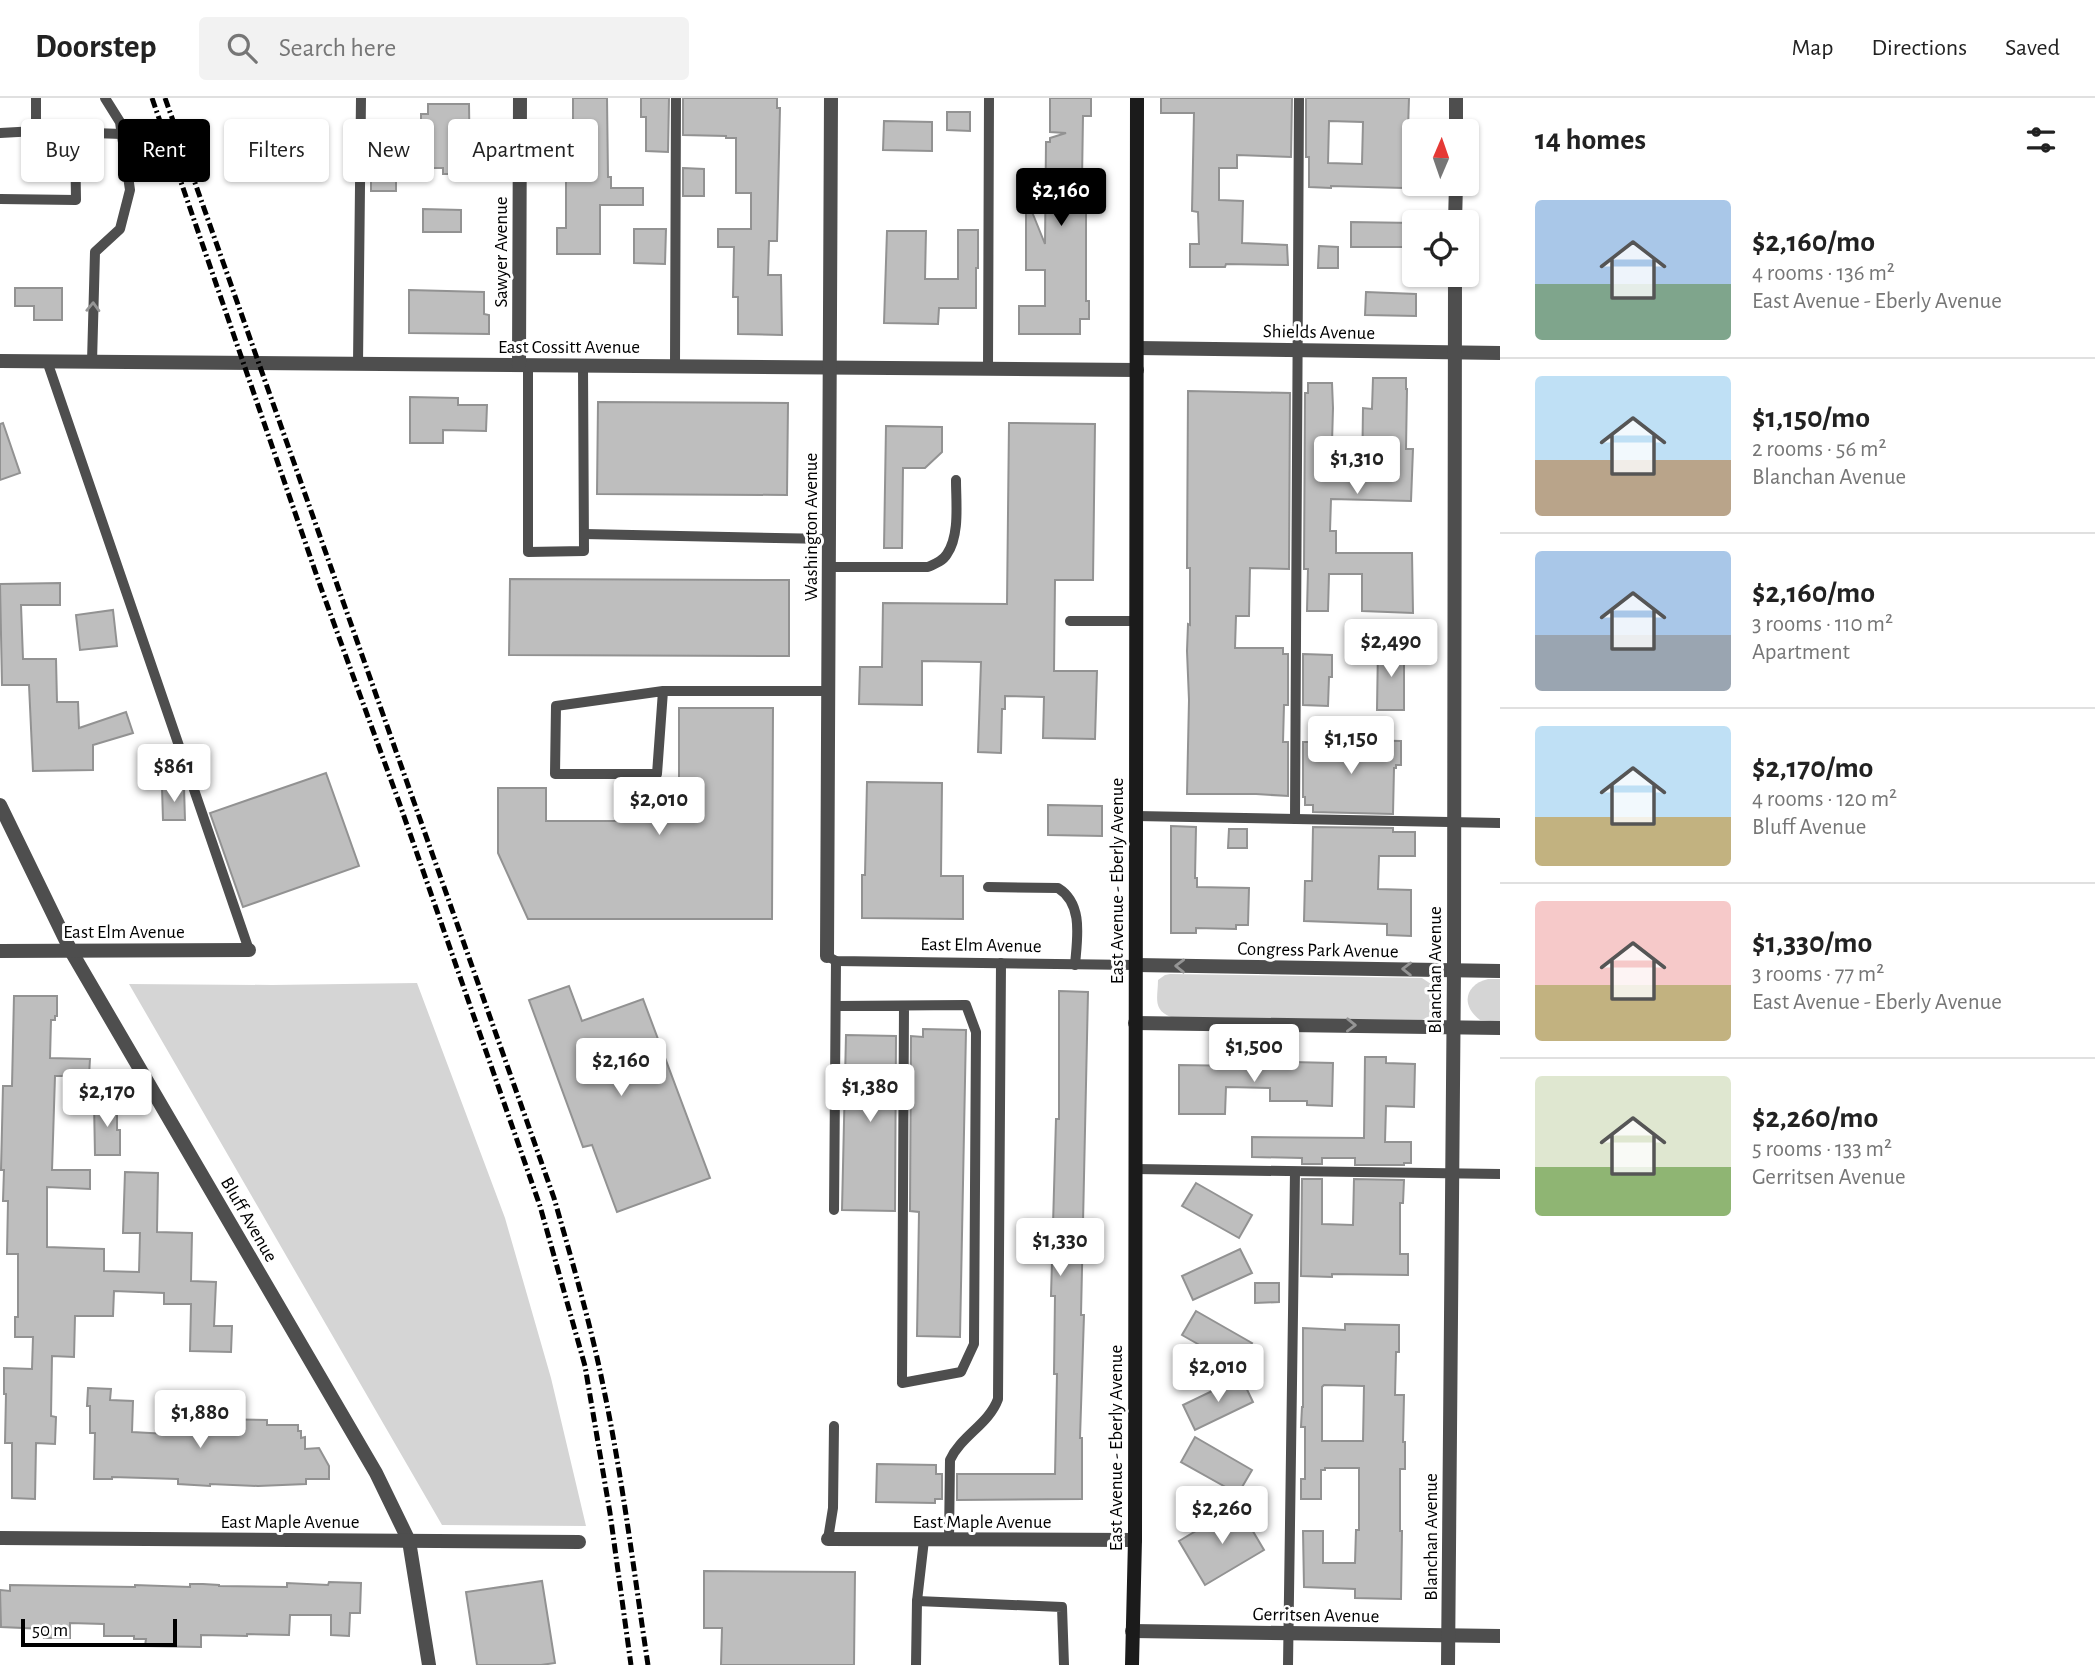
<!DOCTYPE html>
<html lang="en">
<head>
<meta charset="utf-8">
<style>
	body { margin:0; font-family:"Alegreya Sans",sans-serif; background:#f2f2f2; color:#222; height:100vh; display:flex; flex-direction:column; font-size:26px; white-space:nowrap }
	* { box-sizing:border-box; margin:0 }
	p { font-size:23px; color:#767676 }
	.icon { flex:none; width:38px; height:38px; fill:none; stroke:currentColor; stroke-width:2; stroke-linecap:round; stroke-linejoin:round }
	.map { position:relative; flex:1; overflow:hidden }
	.sheet { display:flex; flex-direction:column; background:#fff; width:595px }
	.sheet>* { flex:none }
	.top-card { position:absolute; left:21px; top:21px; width:665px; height:63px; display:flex; gap:14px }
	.needle { width:46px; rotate:2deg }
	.controls { position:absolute; left:1402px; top:21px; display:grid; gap:14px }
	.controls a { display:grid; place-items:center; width:77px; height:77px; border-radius:7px; background:#fff; box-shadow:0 2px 5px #0004; font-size:35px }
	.scale { position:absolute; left:21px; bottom:18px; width:156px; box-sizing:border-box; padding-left:7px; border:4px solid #000; border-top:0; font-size:19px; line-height:24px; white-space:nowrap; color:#000; -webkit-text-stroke:5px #fff; paint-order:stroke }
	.price { position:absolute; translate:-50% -60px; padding:0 16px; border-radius:7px; background:#fff; color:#222; font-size:23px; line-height:46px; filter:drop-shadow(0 2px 4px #0008) }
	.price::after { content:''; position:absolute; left:50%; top:42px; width:21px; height:16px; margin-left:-10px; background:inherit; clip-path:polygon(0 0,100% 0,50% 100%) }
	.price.selected { background:#000; color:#fff }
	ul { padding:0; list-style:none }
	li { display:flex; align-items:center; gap:21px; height:175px; padding:0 35px }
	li+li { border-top:2px solid #e0e0e0 }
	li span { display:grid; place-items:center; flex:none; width:196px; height:140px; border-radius:7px; color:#555 }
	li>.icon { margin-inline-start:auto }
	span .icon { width:84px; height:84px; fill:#fffc; stroke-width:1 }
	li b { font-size:30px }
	h2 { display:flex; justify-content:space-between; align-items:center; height:84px; padding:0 35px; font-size:30px }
	.tag { padding:0 24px; border-radius:7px; background:#fff; box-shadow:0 2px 5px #0004; font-size:24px; line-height:63px }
	.tag.selected { background:#000; color:#fff }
	header { display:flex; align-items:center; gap:42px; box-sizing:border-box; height:98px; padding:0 35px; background:#fff; border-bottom:2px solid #e0e0e0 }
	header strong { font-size:33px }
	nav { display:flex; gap:38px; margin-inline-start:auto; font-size:24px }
	.search { width:490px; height:63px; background:#f2f2f2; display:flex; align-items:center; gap:18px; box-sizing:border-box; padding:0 24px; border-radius:7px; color:#767676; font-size:26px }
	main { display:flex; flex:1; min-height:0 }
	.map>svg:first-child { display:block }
	.green { fill:#d5d5d5 }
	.building { fill:#bebebe; stroke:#929292; stroke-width:2; fill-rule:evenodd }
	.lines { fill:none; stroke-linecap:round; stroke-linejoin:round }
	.lane { stroke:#4e4e4e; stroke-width:10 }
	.street { stroke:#4e4e4e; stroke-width:14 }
	.secondary { stroke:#1b1b1b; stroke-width:14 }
	.rail { stroke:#000; stroke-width:5; stroke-dasharray:10 3.5 2 3.5; stroke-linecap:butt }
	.oneway { stroke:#959595 }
	.labels { text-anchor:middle; stroke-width:6; stroke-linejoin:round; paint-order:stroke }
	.street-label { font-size:19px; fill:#000; stroke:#fff }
</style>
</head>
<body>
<header>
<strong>Doorstep</strong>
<div class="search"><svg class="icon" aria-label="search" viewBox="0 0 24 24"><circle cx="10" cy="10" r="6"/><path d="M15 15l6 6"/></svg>Search here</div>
<nav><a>Map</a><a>Directions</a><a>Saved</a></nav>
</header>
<main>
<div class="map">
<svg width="1500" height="1567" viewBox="0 0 1500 1567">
	<rect width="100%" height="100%" fill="#fff"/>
	<!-- green -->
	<g class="green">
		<path d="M1170 876 1422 880 1434 888 1439 902 1434 916 1422 922 1171 919C1152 912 1158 899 1158 882L1165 877Z"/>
		<path d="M1488 881H1500V924L1480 922C1461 908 1464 887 1488 881Z"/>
		<polygon points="417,885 505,1120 551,1280 586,1428 442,1427 129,886 272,887"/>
	</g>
	<!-- building -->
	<g class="building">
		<polygon points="573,0 607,0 608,79 611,79 611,90 643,90 643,107 600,107 600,156 557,156 557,130 566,130 566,35 573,35"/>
		<polygon points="641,0 669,0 668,54 646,53 646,19 641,19"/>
		<polygon points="683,0 777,0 777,10 780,10 777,143 769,143 768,177 781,177 782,237 738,236 738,199 733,199 734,149 718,149 718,131 751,131 751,95 736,95 736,40 726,40 726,38 683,37"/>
		<polygon points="1050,0 1091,0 1091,18 1083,18 1082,82 1086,82 1086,203 1089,203 1089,221 1080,221 1080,236 1019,236 1019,208 1045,208 1045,172 1026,172 1026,99 1045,146 1046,44 1050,44 1050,40 1066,35 1050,34"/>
		<polygon points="1161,0 1292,0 1291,59 1237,57 1237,70 1219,70 1219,102 1243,103 1242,145 1287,147 1288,167 1226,166 1225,169 1190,169 1190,146 1199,146 1198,114 1192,113 1194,15 1161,15"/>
		<path d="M1306 0H1409L1408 32H1413V55L1406 54 1404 90 1331 88V90L1309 89V59H1306ZM1329 23 1363 24 1362 66 1328 65Z"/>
		<polygon points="428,6 469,6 470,76 443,76 443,70 431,70 432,34 421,35 421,16 428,16"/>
		<polygon points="947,14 970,14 970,33 947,32"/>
		<polygon points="884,23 932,24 932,53 883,52"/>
		<rect x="371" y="49" width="25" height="44"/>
		<polygon points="683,70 704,71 704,98 683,98"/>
		<polygon points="423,111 461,112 461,134 423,134"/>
		<polygon points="1351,124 1414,125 1414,149 1351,149"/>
		<polygon points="634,131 666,131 665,166 634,165"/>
		<polygon points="958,132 978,132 978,170 976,170 976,210 939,210 938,226 884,225 887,133 926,133 925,181 958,181"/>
		<polygon points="1319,148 1338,149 1338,170 1318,170"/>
		<polygon points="15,190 62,190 62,222 34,222 34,208 15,208"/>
		<polygon points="409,192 484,194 484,216 489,217 489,236 409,235"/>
		<polygon points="1366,194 1416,196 1416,218 1365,217"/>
		<polygon points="1373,280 1406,280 1406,291 1407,291 1406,351 1413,351 1411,403 1331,401 1330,433 1336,433 1336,455 1412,455 1413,515 1362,513 1362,476 1329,476 1328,513 1307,513 1308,471 1304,471 1305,295 1308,295 1308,285 1332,285 1333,310 1331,380 1362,381 1363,310 1372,311"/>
		<polygon points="1188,293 1290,295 1289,471 1250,470 1249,518 1236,518 1235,550 1283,550 1283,556 1288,556 1288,607 1284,607 1283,644 1288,644 1288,698 1256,696 1187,696 1189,602 1187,553 1188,526 1190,527 1190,470 1187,470"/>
		<polygon points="410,299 458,300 458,307 487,307 486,333 443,332 443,345 410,345"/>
		<polygon points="598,304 788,305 787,397 597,396"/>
		<polygon points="3,325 20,375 0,382 0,326"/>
		<polygon points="1009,325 1095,326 1093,482 1055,482 1054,573 1097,573 1095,641 1043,640 1044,599 1005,598 1005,611 1002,611 1001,655 978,654 981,564 922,563 922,607 859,606 860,569 882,569 883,505 1007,506"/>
		<polygon points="886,328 942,329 942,354 925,370 903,370 902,450 884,450"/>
		<polygon points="510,481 789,482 789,558 509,557"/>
		<polygon points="60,485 60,507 21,507 23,561 56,561 57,604 78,604 79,630 126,614 133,635 93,647 93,672 33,673 29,587 2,587 0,486"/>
		<polygon points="113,512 117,548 80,552 76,517"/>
		<polygon points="1378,549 1404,550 1404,612 1377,612"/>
		<polygon points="1303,556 1332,557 1332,579 1329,579 1328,608 1303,607"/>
		<polygon points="679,610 773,610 772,821 528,821 498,755 498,690 546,690 546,723 679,723"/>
		<polygon points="1352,642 1401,643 1401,667 1396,667 1396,670 1394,670 1393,716 1313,714 1313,707 1305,707 1305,699 1303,699 1303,644 1352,644"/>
		<polygon points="326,675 359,768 243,809 210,715"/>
		<polygon points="867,684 942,685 941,778 963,778 963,821 862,820 862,777 865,777"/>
		<polygon points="162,689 184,689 185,722 163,722"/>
		<polygon points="1048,707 1102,708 1102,738 1048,737"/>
		<polygon points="1171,728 1196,729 1195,780 1197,780 1197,789 1249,790 1248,827 1236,827 1236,831 1196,830 1196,835 1171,835"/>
		<polygon points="1313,729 1393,730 1393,734 1415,734 1415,758 1379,758 1378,791 1411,792 1411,838 1387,837 1387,826 1304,823 1305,783 1312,783"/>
		<polygon points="1229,731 1247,731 1247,750 1228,750"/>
		<polygon points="569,888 582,923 643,901 710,1080 617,1114 592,1047 583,1049 529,902"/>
		<polygon points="1059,893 1088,894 1081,1217 1084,1217 1080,1340 1082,1340 1082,1401 957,1402 957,1376 1055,1376 1057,1276 1054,1276 1055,1198 1051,1198 1056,1021 1059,1021"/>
		<polygon points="14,898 57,898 57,918 55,918 55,922 51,922 50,960 90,961 89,978 55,978 52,1072 90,1072 90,1091 47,1089 47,1149 104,1151 104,1173 139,1174 140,1135 123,1135 125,1074 158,1075 157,1134 192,1135 191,1183 216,1184 214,1228 232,1228 231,1254 190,1253 191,1206 164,1206 164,1195 114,1193 113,1218 75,1218 74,1259 52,1258 51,1318 56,1319 55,1346 36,1345 35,1401 12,1400 12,1345 5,1345 6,1296 4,1296 4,1270 32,1271 33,1239 15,1239 15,1219 18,1219 18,1156 7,1156 8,1103 3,1103 4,1072 1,1072 3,988 12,988"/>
		<polygon points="923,931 966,932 960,1239 917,1238 919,1114 910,1113 911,938 923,939"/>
		<polygon points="846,937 896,938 895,1113 842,1112"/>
		<polygon points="1365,959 1386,959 1386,965 1415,966 1414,1009 1386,1008 1385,1044 1411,1044 1411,1065 1404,1065 1404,1067 1355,1067 1355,1060 1322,1060 1322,1066 1302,1066 1302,1060 1252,1059 1252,1039 1364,1040"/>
		<polygon points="1244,963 1333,965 1332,1008 1307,1007 1307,1003 1270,1003 1270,990 1226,989 1225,1016 1179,1016 1179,967 1243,968"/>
		<polygon points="94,1004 117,1004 117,1032 120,1032 120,1057 95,1057"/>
		<polygon points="1302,1081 1322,1081 1322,1126 1353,1127 1354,1081 1404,1082 1403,1105 1400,1105 1400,1156 1408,1156 1408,1177 1332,1176 1332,1179 1301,1178"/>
		<polygon points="1196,1085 1252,1117 1239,1140 1182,1108"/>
		<polygon points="1240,1151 1252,1175 1193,1202 1182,1178"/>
		<polygon points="1255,1185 1279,1185 1279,1204 1255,1205"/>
		<polygon points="1196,1213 1252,1245 1238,1269 1182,1237"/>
		<path d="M1345 1226 1399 1227V1254H1396L1395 1297H1404L1403 1344H1405V1371H1400V1433H1402L1401 1501 1355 1500V1491L1304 1489 1303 1433H1323V1465H1355L1356 1432H1359V1370H1325V1372H1321V1401H1301V1381H1305V1329H1301L1302 1309H1303V1230L1345 1232ZM1324 1287 1364 1288 1363 1343H1322V1289Z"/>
		<polygon points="1241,1279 1253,1304 1195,1332 1183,1307"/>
		<polygon points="88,1290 111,1291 110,1302 133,1303 132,1334 186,1337 186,1332 209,1332 209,1321 267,1322 267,1327 298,1327 298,1333 301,1333 301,1340 305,1339 305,1351 319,1350 329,1368 329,1381 306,1381 306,1386 258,1388 210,1386 210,1388 178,1386 178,1381 112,1379 112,1381 94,1381 95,1335 90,1335 90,1308 87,1308"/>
		<polygon points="1195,1339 1252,1372 1238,1396 1181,1364"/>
		<polygon points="877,1366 936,1367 936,1376 942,1376 942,1401 935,1401 935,1405 876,1404"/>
		<polygon points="1238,1408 1264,1452 1205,1487 1179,1443"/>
		<polygon points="704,1473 855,1474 854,1567 721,1567 722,1530 704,1530"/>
		<polygon points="542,1483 555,1565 541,1567 477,1567 466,1494"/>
		<polygon points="329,1484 361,1485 360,1515 350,1515 349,1538 331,1537 331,1517 290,1517 289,1537 247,1536 247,1538 201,1537 201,1549 145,1548 146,1541 134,1541 134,1538 104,1538 104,1526 70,1525 70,1540 44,1540 45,1531 1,1529 0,1492 10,1493 10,1487 135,1489 135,1487 190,1489 190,1486 203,1486 219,1487 219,1488 287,1489 287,1485 328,1487"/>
	</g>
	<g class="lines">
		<!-- lane -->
		<g class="lane">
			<polyline points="36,33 36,0"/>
			<polyline points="0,35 36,33 122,36"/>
			<polyline points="0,101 76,102 75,35"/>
			<polyline points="47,263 249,852"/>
			<polyline points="92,264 95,154 120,131 130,92 120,24 105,0"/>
			<polyline points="358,266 361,0"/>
			<polyline points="528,267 528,454 584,453 583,268"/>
			<polyline points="675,268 676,0"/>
			<polyline points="988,271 989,0"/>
			<polyline points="584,436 829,441"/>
			<path d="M829 469H928C935 466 943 463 947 456 960 437 956 405 956 382"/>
			<polyline points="1070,523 1136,523"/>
			<polyline points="663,593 657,676 555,676 556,608 663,593 828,593"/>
			<polyline points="1136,718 1500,725"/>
			<polyline points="1295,721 1299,0"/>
			<path d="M988 789 1058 790C1084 806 1077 841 1075 867"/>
			<polyline points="827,858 836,863 1136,867"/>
			<polyline points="836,908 966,907 976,934 974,1246 961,1274 902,1285 904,908"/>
			<polyline points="1135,1071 1500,1076"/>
			<polyline points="834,1112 836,863"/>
			<polyline points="828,1441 833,1410 834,1328"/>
			<polyline points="924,1442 917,1503 1062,1509 1064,1567"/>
			<path d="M949 1442 950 1362C961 1338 989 1326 998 1301L1001 865"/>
			<polyline points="916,1567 917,1503"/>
			<polyline points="1288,1567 1295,1074"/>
		</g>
		<!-- street -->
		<g class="street">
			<polyline points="1456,33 1456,0"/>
			<polyline points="1455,124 1456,86"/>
			<polyline points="1137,250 1500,255"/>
			<polyline points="0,263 1137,272"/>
			<polyline points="519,267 520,0"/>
			<polyline points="0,707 71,853 376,1375 409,1443 429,1567"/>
			<polyline points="0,853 249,852"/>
			<polyline points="827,858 831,0"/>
			<polyline points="1136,867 1500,873"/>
			<polyline points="1135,925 1500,930"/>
			<polyline points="0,1440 579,1444"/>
			<polyline points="828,1441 1135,1442"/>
			<polyline points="1132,1533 1500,1538"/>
			<polyline points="1448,1567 1454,871 1455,177"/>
		</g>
		<!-- secondary -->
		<polyline class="secondary" points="1132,1567 1135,1442 1137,0"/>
		<!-- rail -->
		<g class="rail">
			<polyline points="152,0 321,490 399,704 540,1108 585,1268 610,1415 631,1567"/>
			<path d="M165 0 554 1100C572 1163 591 1227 604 1292 623 1383 634 1475 648 1567"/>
		</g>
	</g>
	<!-- one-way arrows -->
	<defs><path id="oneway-chevron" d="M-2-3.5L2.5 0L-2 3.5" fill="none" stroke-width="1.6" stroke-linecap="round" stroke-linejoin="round" transform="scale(1.75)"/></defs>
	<g class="oneway">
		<use href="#oneway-chevron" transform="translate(93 209) rotate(-88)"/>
		<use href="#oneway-chevron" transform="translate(1180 868) rotate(-179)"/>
		<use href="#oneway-chevron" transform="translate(1407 871) rotate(-179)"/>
		<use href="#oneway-chevron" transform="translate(1351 927) rotate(1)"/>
	</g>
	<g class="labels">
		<!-- street labels -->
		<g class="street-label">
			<text transform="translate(500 154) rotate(-90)" y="7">Sawyer Avenue</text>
			<text transform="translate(1319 233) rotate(1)" y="7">Shields Avenue</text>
			<text x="569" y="255">East Cossitt Avenue</text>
			<text transform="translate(810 429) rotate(-90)" y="7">Washington Avenue</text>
			<text transform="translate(1116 783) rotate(-90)" y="7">East Avenue - Eberly Avenue</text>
			<text x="124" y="840">East Elm Avenue</text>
			<text transform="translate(981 846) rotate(1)" y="7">East Elm Avenue</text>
			<text transform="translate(1318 851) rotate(1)" y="7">Congress Park Avenue</text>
			<text transform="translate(1434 872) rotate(-90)" y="7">Blanchan Avenue</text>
			<text transform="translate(250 1121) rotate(60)" y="7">Bluff Avenue</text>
			<text transform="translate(1115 1350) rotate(-90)" y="7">East Avenue - Eberly Avenue</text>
			<text x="290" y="1430">East Maple Avenue</text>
			<text x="982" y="1430">East Maple Avenue</text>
			<text transform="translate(1430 1439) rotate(-90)" y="7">Blanchan Avenue</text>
			<text transform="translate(1316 1516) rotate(1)" y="7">Gerritsen Avenue</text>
		</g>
	</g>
</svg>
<div class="controls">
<a><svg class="needle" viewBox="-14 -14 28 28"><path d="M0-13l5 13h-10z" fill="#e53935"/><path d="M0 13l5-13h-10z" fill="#767676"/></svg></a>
<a><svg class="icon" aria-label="locate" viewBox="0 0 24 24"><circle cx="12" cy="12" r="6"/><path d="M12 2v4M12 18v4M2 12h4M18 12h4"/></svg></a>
</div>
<div class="scale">50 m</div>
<b class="price selected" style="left:1061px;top:130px">$2,160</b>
<b class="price" style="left:1357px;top:398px">$1,310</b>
<b class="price" style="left:1391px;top:581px">$2,490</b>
<b class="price" style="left:1351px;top:678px">$1,150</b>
<b class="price" style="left:174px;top:706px">$861</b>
<b class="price" style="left:659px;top:739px">$2,010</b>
<b class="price" style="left:1254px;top:986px">$1,500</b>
<b class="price" style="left:621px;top:1000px">$2,160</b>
<b class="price" style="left:870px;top:1026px">$1,380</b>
<b class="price" style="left:107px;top:1031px">$2,170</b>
<b class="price" style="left:1060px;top:1180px">$1,330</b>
<b class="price" style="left:1218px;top:1306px">$2,010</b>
<b class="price" style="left:200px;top:1352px">$1,880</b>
<b class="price" style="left:1222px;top:1448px">$2,260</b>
<div class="top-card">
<a class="tag">Buy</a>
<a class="tag selected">Rent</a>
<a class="tag">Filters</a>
<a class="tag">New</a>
<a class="tag">Apartment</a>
</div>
</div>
<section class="sheet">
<h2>14 homes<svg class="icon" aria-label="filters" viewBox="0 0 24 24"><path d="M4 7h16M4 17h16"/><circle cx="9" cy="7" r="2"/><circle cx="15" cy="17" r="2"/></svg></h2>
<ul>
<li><span style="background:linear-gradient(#a9c7e8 60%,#7fa58c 0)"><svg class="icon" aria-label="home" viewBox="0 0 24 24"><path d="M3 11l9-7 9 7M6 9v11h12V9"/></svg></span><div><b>$2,160/mo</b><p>4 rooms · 136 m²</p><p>East Avenue - Eberly Avenue</p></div></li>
<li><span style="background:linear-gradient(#bfe0f5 60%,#b9a48a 0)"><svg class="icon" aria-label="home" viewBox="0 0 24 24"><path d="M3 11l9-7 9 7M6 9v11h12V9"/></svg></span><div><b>$1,150/mo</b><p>2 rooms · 56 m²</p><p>Blanchan Avenue</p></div></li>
<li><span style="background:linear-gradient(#a9c7e8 60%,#9aa5b1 0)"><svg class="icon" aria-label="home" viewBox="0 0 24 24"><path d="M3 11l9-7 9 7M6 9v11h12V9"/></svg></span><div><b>$2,160/mo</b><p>3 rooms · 110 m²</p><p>Apartment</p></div></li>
<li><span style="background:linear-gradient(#bfe0f5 65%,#c2b280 0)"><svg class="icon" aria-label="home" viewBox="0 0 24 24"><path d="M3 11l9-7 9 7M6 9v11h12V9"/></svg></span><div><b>$2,170/mo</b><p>4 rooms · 120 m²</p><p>Bluff Avenue</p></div></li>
<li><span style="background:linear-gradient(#f6c9c9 60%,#c2b280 0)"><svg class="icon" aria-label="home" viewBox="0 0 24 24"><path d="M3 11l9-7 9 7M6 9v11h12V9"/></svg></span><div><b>$1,330/mo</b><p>3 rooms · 77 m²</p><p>East Avenue - Eberly Avenue</p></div></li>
<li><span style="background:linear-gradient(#dfe7d0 65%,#8fb573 0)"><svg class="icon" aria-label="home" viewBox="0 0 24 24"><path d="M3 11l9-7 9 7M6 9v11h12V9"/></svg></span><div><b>$2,260/mo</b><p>5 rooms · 133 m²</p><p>Gerritsen Avenue</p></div></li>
</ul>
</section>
</main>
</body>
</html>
